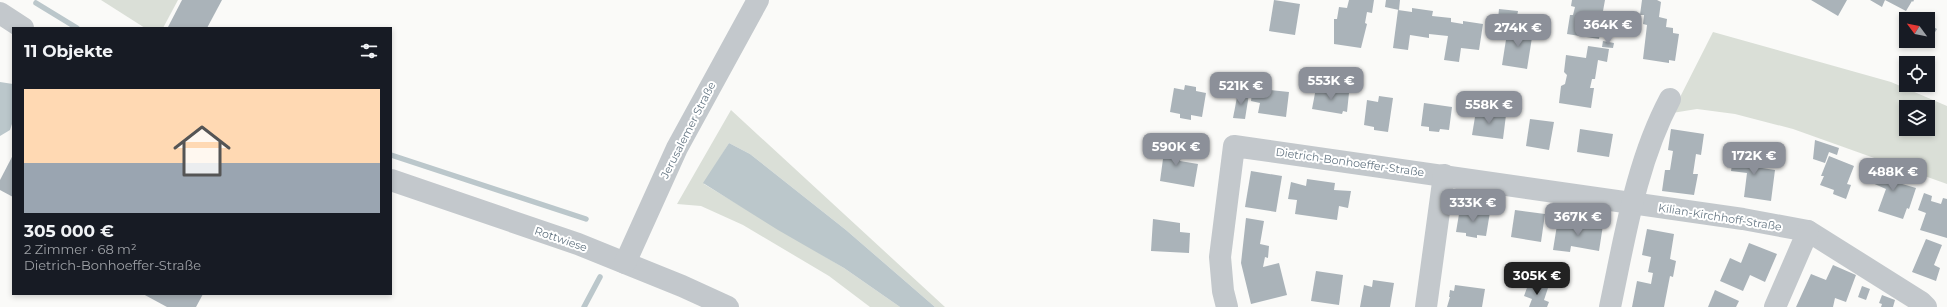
<!DOCTYPE html>
<html lang="de">
<head>
<meta charset="utf-8">
<style>
	body { margin:0; font-family:Montserrat,sans-serif; background:#20242c; color:#f1f3f6; height:100vh; display:flex; flex-direction:column; font-size:15px; white-space:nowrap }
	* { box-sizing:border-box; margin:0 }
	p { font-size:13px; color:#9ea1a6 }
	.icon { flex:none; width:22px; height:22px; fill:none; stroke:currentColor; stroke-width:2; stroke-linecap:round; stroke-linejoin:round }
	.map { position:relative; flex:1; overflow:hidden }
	.details { position:absolute; left:12px; top:27px; width:380px; height:268px; display:flex; flex-direction:column; background:#171b24; border-radius:0px; box-shadow:0 2px 6px #0003 }
	.details>* { flex:none }
	.needle { width:26px; rotate:302deg }
	.tools { position:absolute; left:1899px; top:12px; display:grid; gap:8px }
	.tools a { display:grid; place-items:center; width:36px; height:36px; border-radius:0px; background:#171b24; box-shadow:0 2px 6px #0003; font-size:20px }
	.price { position:absolute; translate:-50% -34px; padding:0 9px; border-radius:8px; background:#8c9099; color:#fff; font-size:13px; line-height:26px; filter:drop-shadow(0 1px 2px #0008) }
	.price::after { content:''; position:absolute; left:50%; top:24px; width:12px; height:9px; margin-left:-6px; background:inherit; clip-path:polygon(0 0,100% 0,50% 100%) }
	.price.active { background:#222; color:#fff }
	ul { padding:0; list-style:none }
	li { display:grid; align-content:center; gap:8px; height:212px; padding:0 12px }
	li span { display:grid; place-items:center; height:124px; border-radius:0px; color:#555 }
	li>.icon { margin-inline-start:auto }
	span .icon { width:72px; height:72px; fill:#fffc; stroke-width:1 }
	li b { font-size:17px }
	h2 { display:flex; justify-content:space-between; align-items:center; height:48px; padding:0 12px; font-size:17px }
	.map>svg:first-child { display:block }
	.green { fill:#dadfd7; fill-rule:evenodd }
	.water { fill:#bbc7cb }
	.lines { fill:none; stroke-linecap:round; stroke-linejoin:round }
	.stream { stroke:#bbc7cb; stroke-width:5.5 }
	.building { fill:#aab3b9 }
	.minor { stroke:#c3c8cc; stroke-width:22 }
	.labels { text-anchor:middle; stroke-width:4; stroke-linejoin:round; paint-order:stroke }
	.street-label { font-size:11px; fill:#657683; stroke:#fff }
</style>
</head>
<body>
<div class="map">
<svg width="1947" height="307" viewBox="0 0 1947 307">
	<rect width="100%" height="100%" fill="#fafaf8"/>
	<!-- green -->
	<g class="green">
		<polygon points="101,0 178,0 163,28 145,28"/>
		<path d="M1713 32 1891 82 1947 106V184L1793 129 1735 114 1697 109 1672 113ZM1906 107H1928V129H1906Z"/>
		<polygon points="731,110 945,307 935,307 846,230 750,154 729,143 704,184 844,268 900,307 870,307 829,276 743,225 701,206 677,204"/>
	</g>
	<!-- water -->
	<g class="water">
		<polygon points="0,82 13,84 13,121 10,130 0,136"/>
		<polygon points="729,143 750,154 846,230 935,307 900,307 844,268 778,230 703,183"/>
	</g>
	<g class="lines">
		<!-- stream -->
		<g class="stream">
			<polyline points="36,3 77,28"/>
			<polyline points="391,155 586,219"/>
			<polyline points="584,307 600,277"/>
		</g>
	</g>
	<!-- building -->
	<g class="building">
		<polygon points="182,0 222,0 207,28 170,28 168,27"/>
		<polygon points="1274,0 1300,4 1295,35 1269,31"/>
		<polygon points="1349,0 1374,0 1372,13 1367,12 1365,23 1367,24 1361,48 1334,44 1334,19 1337,19 1339,7 1347,8"/>
		<polygon points="1386,0 1400,0 1399,10 1385,7"/>
		<polygon points="1572,0 1605,0 1603,11 1600,11 1599,19 1602,20 1599,39 1567,34 1570,15 1573,15 1575,7 1571,6"/>
		<polygon points="1642,0 1657,0 1661,2 1659,17 1667,19 1666,27 1673,28 1673,33 1679,34 1675,61 1669,60 1669,63 1643,59 1647,25 1643,24 1644,15 1640,15"/>
		<polygon points="1811,0 1847,0 1838,16"/>
		<polygon points="1870,0 1914,0 1913,2 1912,1 1906,11 1885,0 1882,7"/>
		<polygon points="1412,8 1433,11 1432,16 1451,18 1451,22 1463,24 1463,21 1483,24 1479,50 1461,48 1459,62 1444,60 1448,36 1429,34 1429,38 1410,35 1408,50 1393,48 1398,10 1412,12"/>
		<polygon points="1499,9 1518,11 1516,22 1498,19"/>
		<polygon points="1928,24 1937,29 1929,42 1928,41"/>
		<polygon points="1508,27 1533,31 1527,69 1502,65"/>
		<polygon points="1603,41 1614,43 1613,48 1602,47"/>
		<polygon points="1588,46 1609,49 1607,62 1598,60 1595,79 1592,79 1590,88 1594,88 1591,108 1559,103 1561,86 1565,84 1567,75 1564,72 1566,55 1586,58"/>
		<polygon points="1254,76 1263,78 1261,89 1289,92 1286,117 1258,113 1260,103 1251,101"/>
		<polygon points="1185,85 1196,87 1196,91 1206,93 1202,117 1191,115 1191,120 1180,118 1180,114 1170,112 1174,88 1184,90"/>
		<polygon points="1316,88 1349,93 1347,112 1343,111 1342,114 1312,109"/>
		<polygon points="1238,92 1249,94 1245,119 1233,118"/>
		<polygon points="1379,96 1393,98 1388,132 1374,130 1374,127 1364,125 1367,100 1378,102"/>
		<polygon points="1424,103 1452,107 1449,130 1440,129 1439,132 1429,131 1429,127 1421,126"/>
		<polygon points="1476,111 1506,115 1503,139 1472,135"/>
		<polygon points="1530,119 1554,122 1549,150 1526,146"/>
		<polygon points="1580,129 1613,134 1609,157 1577,152"/>
		<polygon points="1671,129 1704,134 1701,155 1696,154 1693,174 1698,174 1694,195 1662,191 1665,170 1670,170 1673,151 1668,150"/>
		<polygon points="1815,140 1839,148 1837,155 1829,152 1825,163 1813,159"/>
		<polygon points="1156,145 1181,149 1180,161 1198,164 1194,187 1160,181 1163,159 1154,158"/>
		<polygon points="1735,146 1747,147 1746,156 1749,161 1749,166 1775,170 1771,201 1744,197 1747,173 1731,171"/>
		<polygon points="13,155 13,197 0,190 0,180"/>
		<polygon points="1829,156 1854,166 1847,184 1851,185 1846,199 1833,194 1834,190 1820,185 1824,176 1821,176"/>
		<polygon points="1878,162 1897,169 1892,181 1916,188 1909,209 1907,208 1903,219 1878,211 1886,189 1870,182"/>
		<polygon points="1251,171 1282,176 1276,212 1245,207"/>
		<polygon points="1307,179 1335,183 1334,190 1351,191 1348,208 1339,206 1337,220 1295,214 1297,200 1288,199 1291,182 1306,186"/>
		<polygon points="1924,193 1932,196 1931,201 1941,204 1943,198 1947,199 1947,238 1920,230 1926,213 1918,210"/>
		<polygon points="1460,208 1490,212 1486,236 1477,235 1477,238 1466,236 1466,233 1456,232"/>
		<polygon points="1515,210 1545,214 1541,242 1511,237"/>
		<polygon points="1246,218 1264,221 1260,244 1269,246 1268,258 1265,257 1263,267 1279,263 1287,295 1251,304 1241,263"/>
		<polygon points="1153,219 1180,223 1180,232 1190,233 1189,253 1151,251"/>
		<polygon points="1574,220 1603,225 1599,251 1571,246 1570,252 1553,250 1557,225 1573,227"/>
		<polygon points="1647,229 1674,234 1670,259 1676,261 1673,277 1670,276 1664,307 1632,307 1637,281 1651,284 1653,273 1648,272 1651,257 1642,255"/>
		<polygon points="1926,239 1942,245 1934,265 1940,268 1936,281 1912,272"/>
		<polygon points="1749,243 1777,254 1765,282 1750,275 1743,291 1720,281 1730,258 1741,263"/>
		<polygon points="1833,265 1856,275 1846,302 1835,298 1833,307 1796,307 1811,274 1826,280"/>
		<polygon points="1316,271 1343,275 1339,305 1311,301"/>
		<polygon points="1373,280 1394,283 1390,307 1360,307 1364,285 1372,287"/>
		<polygon points="1455,285 1485,289 1482,307 1447,307 1450,297 1449,297 1450,290 1454,291"/>
		<polygon points="1528,285 1548,288 1544,300 1549,302 1547,307 1529,307 1532,299 1524,296"/>
		<polygon points="1862,286 1870,289 1866,300 1858,297"/>
		<polygon points="1715,290 1739,301 1736,307 1708,307"/>
		<polygon points="143,294 203,294 196,307 167,307"/>
		<polygon points="1882,295 1895,300 1893,307 1881,307 1882,304 1879,303"/>
	</g>
	<g class="lines">
		<!-- minor -->
		<g class="minor">
			<polyline points="0,13 23,28"/>
			<polyline points="391,180 578,244 682,286 728,307"/>
			<polyline points="625,263 677,148 758,0"/>
			<polyline points="1227,307 1223,291 1220,257 1234,146 1743,219 1808,231 1921,302 1926,307"/>
			<polyline points="1426,307 1444,175"/>
			<path d="M1610 307C1625 237 1636 163 1670 99"/>
			<polyline points="1775,307 1808,231"/>
		</g>
	</g>
	<g class="labels">
		<!-- street labels -->
		<g class="street-label">
			<text transform="translate(688 130) rotate(-63)" y="4">Jerusalemer Straße</text>
			<text transform="translate(1350 162) rotate(8)" y="4">Dietrich-Bonhoeffer-Straße</text>
			<text transform="translate(1720 217) rotate(9)" y="4">Kilian-Kirchhoff-Straße</text>
			<text transform="translate(561 239) rotate(19)" y="4">Rottwiese</text>
		</g>
	</g>
</svg>
<div class="tools">
<a><svg class="needle" viewBox="-14 -14 28 28"><path d="M0-13l5 13h-10z" fill="#e53935"/><path d="M0 13l5-13h-10z" fill="#9ea1a6"/></svg></a>
<a><svg class="icon" aria-label="locate" viewBox="0 0 24 24"><circle cx="12" cy="12" r="6"/><path d="M12 2v4M12 18v4M2 12h4M18 12h4"/></svg></a>
<a><svg class="icon" aria-label="layers" viewBox="0 0 24 24"><path d="M12 4l9 5-9 5-9-5zM3 14l9 5 9-5"/></svg></a>
</div>
<b class="price" style="left:1608px;top:45px">364K €</b>
<b class="price" style="left:1518px;top:48px">274K €</b>
<b class="price" style="left:1331px;top:101px">553K €</b>
<b class="price" style="left:1241px;top:106px">521K €</b>
<b class="price" style="left:1489px;top:125px">558K €</b>
<b class="price" style="left:1176px;top:167px">590K €</b>
<b class="price" style="left:1754px;top:176px">172K €</b>
<b class="price" style="left:1893px;top:192px">488K €</b>
<b class="price" style="left:1473px;top:223px">333K €</b>
<b class="price" style="left:1578px;top:237px">367K €</b>
<b class="price active" style="left:1537px;top:296px">305K €</b>
<section class="details">
<h2>11 Objekte<svg class="icon" aria-label="filters" viewBox="0 0 24 24"><path d="M4 7h16M4 17h16"/><circle cx="9" cy="7" r="2"/><circle cx="15" cy="17" r="2"/></svg></h2>
<ul>
<li><span style="background:linear-gradient(#ffd9b3 60%,#9aa5b1 0)"><svg class="icon" aria-label="home" viewBox="0 0 24 24"><path d="M3 11l9-7 9 7M6 9v11h12V9"/></svg></span><div><b>305 000 €</b><p>2 Zimmer · 68 m²</p><p>Dietrich-Bonhoeffer-Straße</p></div></li>
</ul>
</section>
</div>
</body>
</html>
